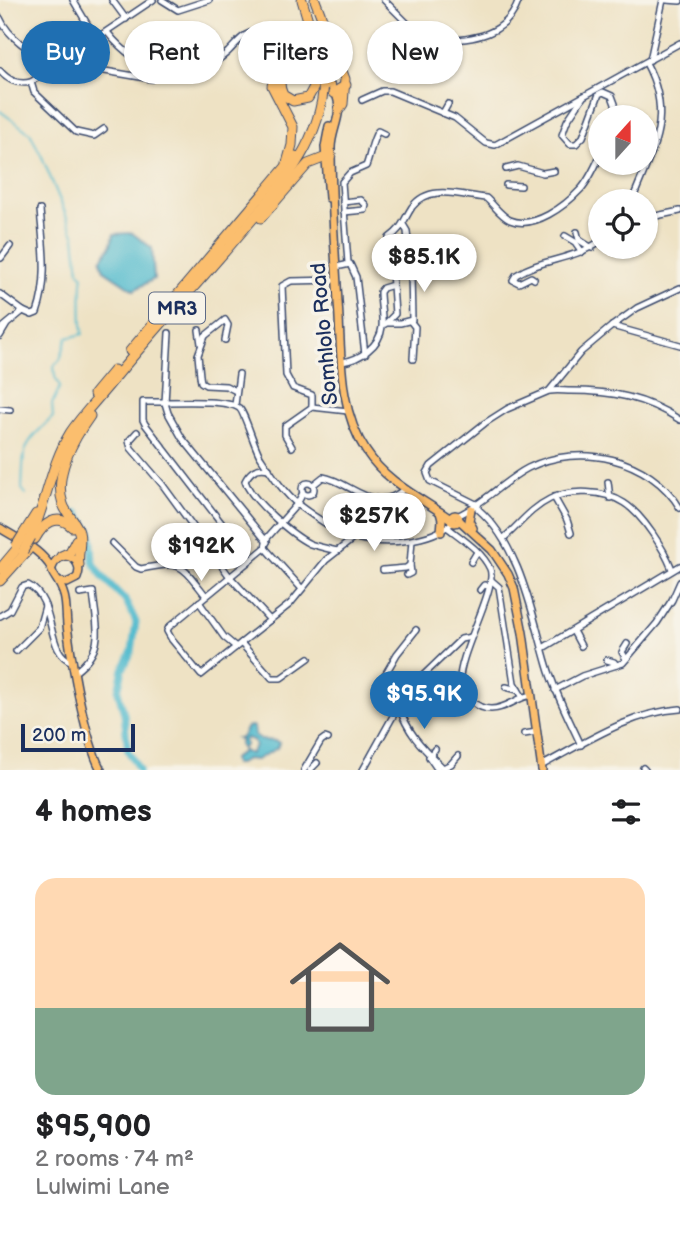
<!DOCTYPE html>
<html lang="en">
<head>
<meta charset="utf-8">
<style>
	body { margin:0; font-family:"Balsamiq Sans",sans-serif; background:#f2f2f2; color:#202124; height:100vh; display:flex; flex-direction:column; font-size:26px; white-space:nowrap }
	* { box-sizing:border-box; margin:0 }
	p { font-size:23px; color:#757577 }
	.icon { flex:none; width:38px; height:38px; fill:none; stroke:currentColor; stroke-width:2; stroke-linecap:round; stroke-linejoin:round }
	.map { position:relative; height:770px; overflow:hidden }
	.side { display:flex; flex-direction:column; background:#fff; flex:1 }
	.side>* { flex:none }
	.top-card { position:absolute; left:21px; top:21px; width:639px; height:63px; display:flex; gap:14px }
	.needle { width:46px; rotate:21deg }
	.tools { position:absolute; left:588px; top:105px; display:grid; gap:14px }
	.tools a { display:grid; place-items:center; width:70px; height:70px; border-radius:50%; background:#fff; box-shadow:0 2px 5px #0004; font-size:35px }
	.scale { position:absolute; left:21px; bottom:18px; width:114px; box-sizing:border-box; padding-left:7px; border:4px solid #1b2f5e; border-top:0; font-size:19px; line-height:24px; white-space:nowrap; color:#1b2f5e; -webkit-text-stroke:5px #f7f3e8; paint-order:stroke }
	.price { position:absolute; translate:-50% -60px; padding:0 16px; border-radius:24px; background:#fff; color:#222; font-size:23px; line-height:46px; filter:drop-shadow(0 2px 4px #0008) }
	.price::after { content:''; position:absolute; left:50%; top:42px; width:21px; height:16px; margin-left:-10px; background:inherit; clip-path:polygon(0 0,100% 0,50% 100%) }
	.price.active { background:#1f6fb2; color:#fff }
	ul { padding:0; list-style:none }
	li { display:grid; align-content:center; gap:14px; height:371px; padding:0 35px }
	li span { display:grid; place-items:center; height:217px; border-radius:21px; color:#555 }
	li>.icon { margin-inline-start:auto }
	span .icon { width:126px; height:126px; fill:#fffc; stroke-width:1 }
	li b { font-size:30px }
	h2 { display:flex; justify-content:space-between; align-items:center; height:84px; padding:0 35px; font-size:30px }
	.pill { padding:0 24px; border-radius:32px; background:#fff; box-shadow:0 2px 5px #0004; font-size:24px; line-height:63px }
	.pill.active { background:#1f6fb2; color:#fff }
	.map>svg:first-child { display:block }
	.water { fill:#50bacd; stroke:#367496; stroke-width:2 }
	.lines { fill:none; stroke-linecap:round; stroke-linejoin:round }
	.stream { stroke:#50bacd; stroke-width:2 }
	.river { stroke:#50bacd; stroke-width:7 }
	.minor-casing { stroke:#3b4a6d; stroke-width:8 }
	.major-casing { stroke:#3b4a6d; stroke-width:10 }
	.highway-casing { stroke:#3b4a6d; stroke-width:11 }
	.minor { stroke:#fff; stroke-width:5 }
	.major { stroke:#fbbe6e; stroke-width:7 }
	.highway { stroke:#fbbe6e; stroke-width:9 }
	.highway-bridge-casing { stroke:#3b4a6d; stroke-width:11; stroke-linecap:butt }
	.highway-bridge { stroke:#fbbe6e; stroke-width:9 }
	.labels { text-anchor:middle; stroke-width:7; stroke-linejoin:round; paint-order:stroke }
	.shield { fill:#f7f3e8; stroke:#5d6a87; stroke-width:2 }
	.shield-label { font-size:19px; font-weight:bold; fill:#1b2f5e }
	.street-label { font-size:21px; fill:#1b2f5e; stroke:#f7f3e8 }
</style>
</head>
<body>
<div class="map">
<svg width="680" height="770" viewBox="0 0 680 770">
	<rect width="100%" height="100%" fill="#f7f3e8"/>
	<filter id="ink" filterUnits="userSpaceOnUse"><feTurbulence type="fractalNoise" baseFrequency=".0143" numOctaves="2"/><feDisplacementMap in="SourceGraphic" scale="14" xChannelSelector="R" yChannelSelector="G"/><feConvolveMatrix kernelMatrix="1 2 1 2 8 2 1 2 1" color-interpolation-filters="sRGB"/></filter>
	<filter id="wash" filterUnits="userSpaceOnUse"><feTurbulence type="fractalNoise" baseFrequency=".00686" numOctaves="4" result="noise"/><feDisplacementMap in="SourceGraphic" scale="28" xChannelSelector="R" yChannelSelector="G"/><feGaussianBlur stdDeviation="1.57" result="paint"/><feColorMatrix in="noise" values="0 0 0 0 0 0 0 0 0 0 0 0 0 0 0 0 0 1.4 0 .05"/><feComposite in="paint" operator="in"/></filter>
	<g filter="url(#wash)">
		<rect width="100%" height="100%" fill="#eee2c4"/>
		<!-- water -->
		<g class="water">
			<polygon points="132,233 152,248 154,279 134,290 104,270 101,260 110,247 114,234"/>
			<polygon points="252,726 254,727 255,735 260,740 276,741 279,743 277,748 256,760 246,759 239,764 234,764 233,759 243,751 250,754 255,746 253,740 246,738 244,742 246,744 242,749 239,745 241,741 237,738 241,738 247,727"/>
		</g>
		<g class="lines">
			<!-- stream -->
			<g class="stream">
				<path d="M0 111 30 133 42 157 75 237 79 272 83 276C81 282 81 326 83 334L67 338 60 360 54 366 55 377 60 387 52 404 53 417C21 447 24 446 22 489L26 494"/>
				<polyline points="70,508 78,513"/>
			</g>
			<!-- river -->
			<polyline class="river" points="78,513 91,531 93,562 103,577 126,601 136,622 132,651 123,669 118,691 124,714 128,751 139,770"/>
		</g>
	</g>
	<g filter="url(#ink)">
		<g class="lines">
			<defs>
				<g id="minor">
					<polyline points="73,0 92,32 100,37"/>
					<polyline points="112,0 126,19"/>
					<polyline points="162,0 178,10 209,0"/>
					<path d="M384 0 408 24 434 42C468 39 506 39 519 0"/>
					<polyline points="666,0 680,1"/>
					<path d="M0 18C10 41 35 53 56 65"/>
					<path d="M107 32C138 71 187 89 228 52 239 41 245 30 263 31 275 31 286 43 295 50"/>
					<polyline points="81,50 91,64 99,70 152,79"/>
					<polyline points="650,60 663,0"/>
					<path d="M0 71C9 81 18 85 31 82"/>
					<polyline points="583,97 567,121 562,135 570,144 576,144 583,137 599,94 603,92 612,96 615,104 616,117"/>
					<polyline points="362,100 382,91 390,91 455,118 486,143 495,145 680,43"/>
					<polyline points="443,113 448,104"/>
					<polyline points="104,129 94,136 76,132 34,92 31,82 153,0"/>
					<polyline points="506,169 518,166 543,173 554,171"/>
					<polyline points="506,185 521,186"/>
					<path d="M632 201C652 149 675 117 646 63"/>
					<polyline points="343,202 361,200 366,205 365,210 344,212"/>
					<polyline points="646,218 680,211"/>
					<polyline points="577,232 579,240 592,248"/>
					<polyline points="565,236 575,242 582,252"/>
					<polyline points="1,258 10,246"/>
					<path d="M348 263 342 182 350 173 366 166C371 154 371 141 378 131L384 134"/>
					<polyline points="336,267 350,264 356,277 365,354"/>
					<path d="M534 279 531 277 519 283 513 280 516 275C542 258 573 261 600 241"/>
					<polyline points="337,280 291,281 282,286 286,375 293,388 312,395 312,407 348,411"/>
					<polyline points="0,294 23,311 0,330"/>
					<path d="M23 311 32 315 37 313C49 279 43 245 40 210"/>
					<polyline points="411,322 415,327 413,359"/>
					<polyline points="387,323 400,323 412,320 411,272 407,231 404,226"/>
					<polyline points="385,324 395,314 393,285"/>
					<polyline points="612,326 680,345"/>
					<polyline points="199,330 201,344"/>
					<polyline points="169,333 165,403 168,413 182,438 267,542"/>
					<polyline points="0,336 6,326"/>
					<polyline points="225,340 228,325 225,320 205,336 198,355 200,376 201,382 206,385 226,386 236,391"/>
					<path d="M342 362C359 360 380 346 382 327 383 316 380 303 380 292L383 288 393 285 389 238C403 228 403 221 412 207 429 183 463 196 486 198 494 205 500 215 510 220 534 230 565 206 581 189 589 180 595 167 600 156"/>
					<path d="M550 391C557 390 564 391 571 391 612 391 645 397 680 420"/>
					<polyline points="235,405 239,374"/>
					<polyline points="0,409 10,410"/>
					<polyline points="137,432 129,441 131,448 162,484 230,577 270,620"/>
					<polyline points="292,447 285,435 285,426 312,407"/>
					<path d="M269 469C257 466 250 471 245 481 251 500 292 535 310 544 319 547 329 549 338 551"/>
					<polyline points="608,482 610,498"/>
					<circle cx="308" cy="489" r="6"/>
					<path d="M313 485 323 477C350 481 375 516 404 489"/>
					<polyline points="303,493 297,504 267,538 265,548 169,627 167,631 172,640 201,675 290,604 326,560 354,538"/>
					<polyline points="554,497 567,520 571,533"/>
					<polyline points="478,505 430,481 427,473 431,466 485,423 507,409 549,391 581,352 612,326 637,308 680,288"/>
					<path d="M478 505V509C520 545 532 614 547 665 555 693 569 719 581 745"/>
					<path d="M457 516C484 504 503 481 528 468 580 442 650 458 680 508"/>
					<path d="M447 527C461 538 482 551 490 569 498 588 457 656 460 683 461 690 467 696 472 701 477 706 484 709 491 709 507 709 517 697 532 695"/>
					<path d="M504 538C520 524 530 509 550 499 571 489 604 490 624 503 643 515 664 549 672 569"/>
					<path d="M112 543 136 567 141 569C183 561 180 563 206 596"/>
					<polyline points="265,548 302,589"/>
					<path d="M250 560 145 424 143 420V402C163 403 225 398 239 408 244 411 254 446 260 456 271 473 284 494 300 506 313 516 340 534 356 538 385 545 430 543 453 522"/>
					<polyline points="471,562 477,552"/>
					<polyline points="383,570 406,568 410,565 412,540"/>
					<polyline points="407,575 411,573 410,565"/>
					<polyline points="491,580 499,587 514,683 522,696"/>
					<polyline points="480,590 484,585 489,586"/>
					<polyline points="199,602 224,637 236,647"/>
					<path d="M0 616 10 610 22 587 28 585C58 600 44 654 73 662"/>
					<polyline points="573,631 581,646"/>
					<polyline points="241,643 272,678 281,678 309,658"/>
					<polyline points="543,648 680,566"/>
					<polyline points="16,651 39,628 45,606"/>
					<polyline points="626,659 622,652 627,644"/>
					<polyline points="607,660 614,662 616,665"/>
					<path d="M75 672C107 648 96 627 93 592L80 594"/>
					<polyline points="382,680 397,654 416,630"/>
					<polyline points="506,687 518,690"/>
					<polyline points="555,690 582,676 623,663 657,623 672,600 680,582"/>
					<polyline points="405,694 408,706"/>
					<path d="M398 705C409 735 421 746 443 768L451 764 458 756"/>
					<polyline points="524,734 537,732"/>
					<polyline points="435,749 429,757 438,770"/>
					<path d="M541 766C584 743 631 712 680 709"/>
					<polyline points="643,768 645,770"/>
					<polyline points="304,770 321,741 325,738 328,739"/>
					<polyline points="310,770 317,763"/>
					<polyline points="363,770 407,691 461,639 471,637"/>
				</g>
				<g id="major">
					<path d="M295 50C306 61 332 82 337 97 343 114 331 131 331 148 331 200 335 250 338 302 342 352 337 407 366 451 387 483 421 498 452 520"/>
					<polyline points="329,198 325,147 329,126"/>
					<polyline points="471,509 469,521 473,528"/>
					<polyline points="440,512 442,520 441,532"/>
					<circle cx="455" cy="519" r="4"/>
					<polyline points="459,520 492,550 508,574 514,588 523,633 542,770"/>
					<path d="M0 528C15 537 37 548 48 563 52 567 51 572 55 577 70 599 64 608 68 633 73 670 85 739 101 770"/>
					<path d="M52 568C59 547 86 557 77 578L67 583 59 582"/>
				</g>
				<g id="highway">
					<polyline points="302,0 315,44"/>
					<polyline points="315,0 345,79 343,104 339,110"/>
					<path d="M308 63C290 65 273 74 283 95L293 101 308 98 314 87 315 75"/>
					<polyline points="333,93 346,85"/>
					<polyline points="287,163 292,145 293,127 272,86 275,73 295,50"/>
					<polyline points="261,218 308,164 331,155"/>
					<polyline points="130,351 295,156"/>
					<polyline points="94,394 114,370"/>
					<polyline points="24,533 36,514"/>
					<path d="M31 537C46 504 51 464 70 433 82 415 97 400 110 384 151 333 197 285 239 235 279 188 321 146 324 81"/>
					<path d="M35 539C43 524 57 512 72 527"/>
					<polyline points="61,556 70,552 76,540"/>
					<path d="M79 565C77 554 82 543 79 532 76 521 66 514 63 504 53 475 74 438 90 416"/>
					<polyline points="0,569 21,544"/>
					<polyline points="0,581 28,550"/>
				</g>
			</defs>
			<!-- minor casing -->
			<use href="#minor" class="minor-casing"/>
			<!-- major casing -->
			<use href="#major" class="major-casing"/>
			<!-- highway casing -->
			<use href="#highway" class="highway-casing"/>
			<!-- minor -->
			<use href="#minor" class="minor"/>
			<!-- major -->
			<use href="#major" class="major"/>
			<!-- highway -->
			<use href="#highway" class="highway"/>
			<defs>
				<g id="highway-bridge">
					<polyline points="315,44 319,82"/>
					<polyline points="16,546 24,533"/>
					<polyline points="23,551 31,537"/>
				</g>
			</defs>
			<!-- highway-bridge casing -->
			<use href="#highway-bridge" class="highway-bridge-casing"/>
			<!-- highway-bridge -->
			<use href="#highway-bridge" class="highway-bridge"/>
		</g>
	</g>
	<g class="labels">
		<!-- shield labels -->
		<rect class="shield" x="149" y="292.5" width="56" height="31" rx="5"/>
		<g class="shield-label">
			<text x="177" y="315">MR3</text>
		</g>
		<!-- street labels -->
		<g class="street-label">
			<text transform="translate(324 334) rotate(-95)" y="7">Somhlolo Road</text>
		</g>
	</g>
</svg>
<div class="tools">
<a><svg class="needle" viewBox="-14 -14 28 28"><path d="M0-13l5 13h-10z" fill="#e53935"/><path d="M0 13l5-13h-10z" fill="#757577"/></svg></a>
<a><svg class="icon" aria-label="locate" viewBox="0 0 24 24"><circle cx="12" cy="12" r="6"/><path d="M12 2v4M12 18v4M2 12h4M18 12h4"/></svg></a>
</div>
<div class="scale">200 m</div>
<b class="price" style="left:424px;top:294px">$85.1K</b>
<b class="price" style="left:374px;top:553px">$257K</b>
<b class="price" style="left:201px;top:583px">$192K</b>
<b class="price active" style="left:424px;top:731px">$95.9K</b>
<div class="top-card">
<a class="pill active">Buy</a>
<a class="pill">Rent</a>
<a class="pill">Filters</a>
<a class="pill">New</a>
</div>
</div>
<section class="side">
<h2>4 homes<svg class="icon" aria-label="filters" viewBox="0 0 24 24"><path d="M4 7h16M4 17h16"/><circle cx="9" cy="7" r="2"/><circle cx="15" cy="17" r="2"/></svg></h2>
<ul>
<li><span style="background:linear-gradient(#ffd9b3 60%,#7fa58c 0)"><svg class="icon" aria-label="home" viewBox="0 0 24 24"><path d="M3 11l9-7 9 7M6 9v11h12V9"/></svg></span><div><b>$95,900</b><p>2 rooms · 74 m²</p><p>Lulwimi Lane</p></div></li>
</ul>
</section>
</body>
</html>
